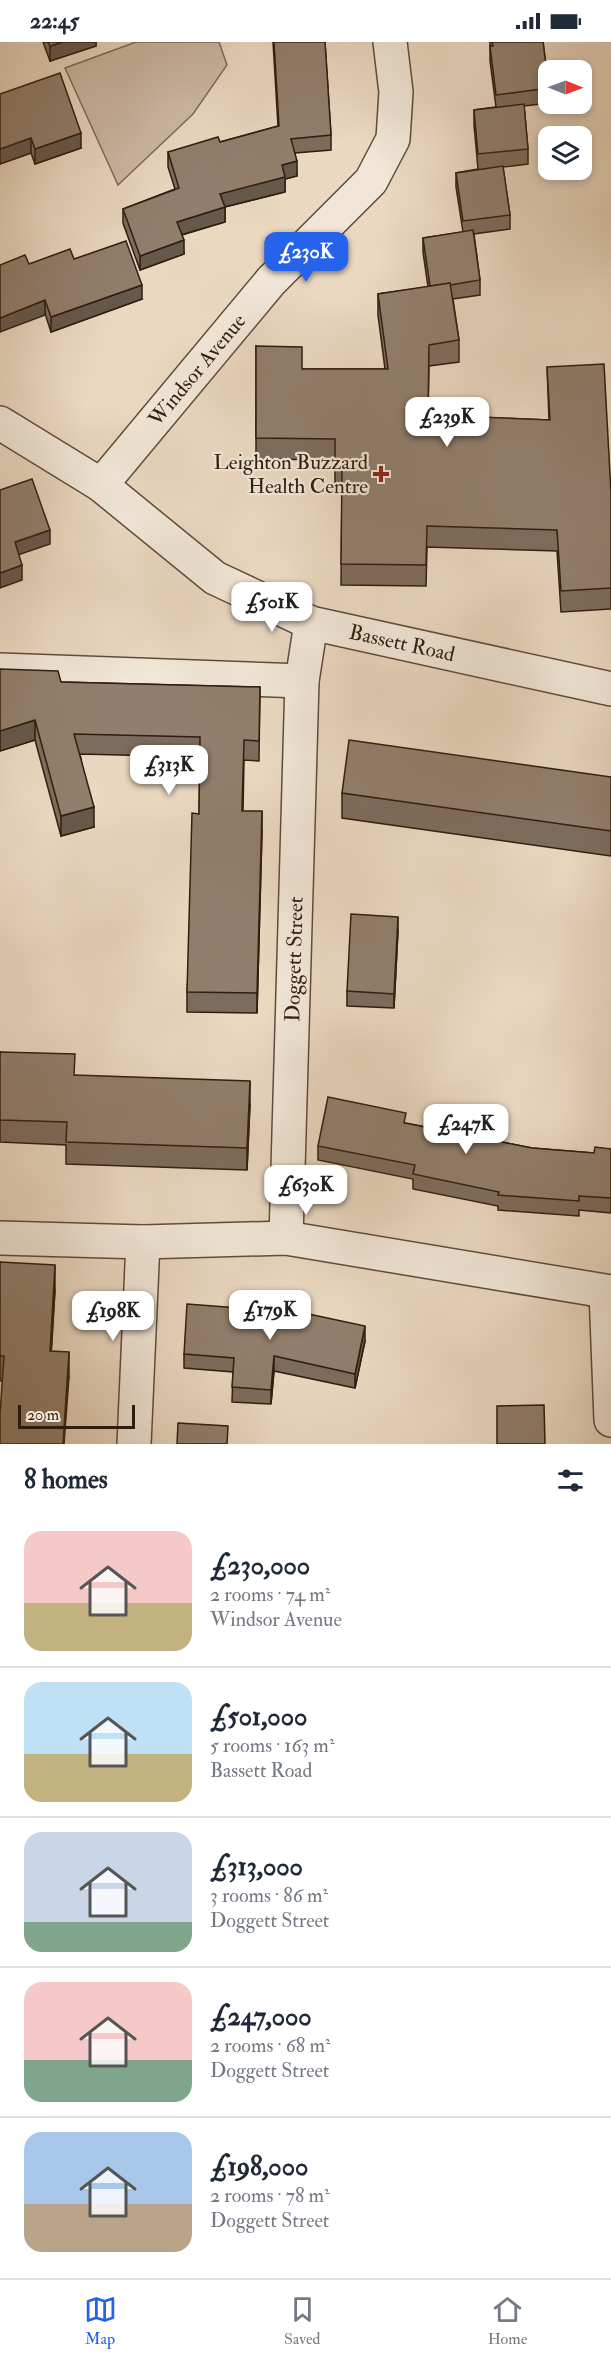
<!DOCTYPE html>
<html lang="en">
<head>
<meta charset="utf-8">
<style>
	body { margin:0; font-family:"IM FELL Double Pica",serif; background:#f2f2f3; color:#1f2937; height:100vh; display:flex; flex-direction:column; font-size:22px; white-space:nowrap }
	* { box-sizing:border-box; margin:0 }
	p { font-size:20px; color:#747a83 }
	.icon { flex:none; width:33px; height:33px; fill:none; stroke:currentColor; stroke-width:2; stroke-linecap:round; stroke-linejoin:round }
	.map { position:relative; height:1402px; overflow:hidden }
	.side { display:flex; flex-direction:column; background:#fff; flex:1 }
	.side>* { flex:none }
	.needle { width:39px; rotate:91deg }
	.tools { position:absolute; left:538px; top:18px; display:grid; gap:12px }
	.tools a { display:grid; place-items:center; width:54px; height:54px; border-radius:12px; background:#fff; box-shadow:0 3px 9px #0003; font-size:30px }
	.scale { position:absolute; left:18px; bottom:15px; width:117px; box-sizing:border-box; padding-left:6px; border:3px solid #311d0f; border-top:0; font-size:16px; line-height:21px; white-space:nowrap; color:#311d0f; -webkit-text-stroke:4px #f1e6d7; paint-order:stroke }
	.price { position:absolute; translate:-50% -51px; padding:0 14px; border-radius:12px; background:#fff; color:#222; font-size:20px; line-height:39px; filter:drop-shadow(0 2px 3px #0008) }
	.price::after { content:''; position:absolute; left:50%; top:36px; width:18px; height:14px; margin-left:-9px; background:inherit; clip-path:polygon(0 0,100% 0,50% 100%) }
	.price.active { background:#2563eb; color:#fff }
	ul { padding:0; list-style:none }
	li { display:flex; align-items:center; gap:18px; height:150px; padding:0 24px }
	li+li { border-top:2px solid #e0e1e3 }
	li span { display:grid; place-items:center; flex:none; width:168px; height:120px; border-radius:18px; color:#555 }
	li>.icon { margin-inline-start:auto }
	span .icon { width:72px; height:72px; fill:#fffc; stroke-width:1 }
	li b { font-size:26px }
	h2 { display:flex; justify-content:space-between; align-items:center; height:72px; padding:0 24px; font-size:26px }
	.status { display:flex; justify-content:space-between; align-items:center; height:42px; padding:0 30px; background:#fff; direction:ltr }
	.status svg { height:16px; fill:currentColor }
	.tab-bar { display:flex; justify-content:space-around; align-items:center; height:84px; border-top:2px solid #e0e1e3; background:#fff; font-size:16px; color:#747a83 }
	.tab-bar a { display:grid; justify-items:center; gap:3px }
	.tab-bar .active { color:#2563eb }
	.map>svg:first-child { display:block }
	.green { fill:#cbb8a3; stroke:#7e6a59; stroke-width:1.5 }
	.lines { fill:none; stroke-linecap:round; stroke-linejoin:round }
	.street-casing { stroke:#5f4c3c; stroke-width:36 }
	.street { stroke:#f1e6d7; stroke-width:33 }
	.wall { fill:#7d6c5d; stroke:#311d0f; stroke-width:1.5 }
	.shaded-wall { fill:#66584c; stroke:#311d0f; stroke-width:1.5 }
	.building { fill:#917e6c; stroke:#311d0f; stroke-width:1.5 }
	.poi-dot { fill:#8f2418; stroke:#f1e6d7; stroke-width:2 }
	.labels { text-anchor:middle; stroke-width:4.5; stroke-linejoin:round; paint-order:stroke }
	.street-label { font-size:21px; fill:#311d0f; stroke:#f1e6d7 }
	.poi-label { font-size:21px; fill:#311d0f; stroke:#f1e6d7; text-anchor:end }
</style>
</head>
<body>
<div class="status"><b>22:45</b><svg viewBox="0 0 49 12"><path d="M0 12V9h3v3zM5 12V6h3v6zM10 12V3h3v9zM15 12V0h3v12zM26 1h20v11H26zM47 4h2v5h-2z"/></svg></div>
<div class="map">
<svg width="611" height="1402" viewBox="0 0 611 1402">
	<rect width="100%" height="100%" fill="#ead8c1"/>
	<filter id="stains"><feTurbulence type="fractalNoise" baseFrequency=".00333" numOctaves="4"/><feColorMatrix values="0 0 0 0 .2 0 0 0 0 .09 0 0 0 0 .02 0 0 0 .5 -.17"/></filter>
	<radialGradient id="worn" r=".72"><stop offset=".6" stop-color="#630" stop-opacity="0"/><stop offset="1" stop-color="#630" stop-opacity=".3"/></radialGradient>
	<!-- green -->
	<polygon class="green" points="136,0 219,0 227,23 193,72 118,143 65,26"/>
	<g class="lines">
		<defs>
			<g id="street">
				<path id="s1" d="M0 381 101 443 215 536 311 581 611 647"/>
				<path id="s2" d="M101 443 271 239 371 139 393 97 396 50 390 0"/>
				<polyline points="0,628 302,639"/>
				<polyline points="0,1196 143,1200 286,1196 611,1250"/>
				<path id="s3" d="M286 1196 302 639 311 581"/>
				<polyline points="606,1250 611,1378"/>
				<polyline points="134,1402 143,1200"/>
			</g>
		</defs>
		<!-- street casing -->
		<use href="#street" class="street-casing"/>
		<!-- street -->
		<use href="#street" class="street"/>
	</g>
	<!-- wall -->
	<g class="wall">
		<polygon points="43,0 96,0 96,4 50,19"/>
		<polygon points="273,0 325,0 331,93 331,108 295,111 297,134 285,137 285,150 225,165 225,180 182,193 184,212 140,228 123,181 123,167 175,147 168,125 168,110 220,100 278,84"/>
		<polygon points="490,0 543,0 549,45 549,61 524,64 528,107 528,122 503,125 510,173 510,187 474,192 480,238 480,253 453,257 459,298 459,320 429,324 428,373 549,378 547,325 611,451 611,567 561,570 557,509 427,505 426,544 341,543 342,447 335,447 335,418 256,417 256,304 302,327 385,327 378,273 378,252 428,245 423,210 423,196 463,190 456,145 456,131 478,127 474,83 474,68 496,65 490,19"/>
		<polygon points="0,52 81,106 35,122 31,111 0,122"/>
		<polygon points="74,217 142,257 51,290 29,222"/>
		<polygon points="61,640 260,645 259,719 244,718 243,769 262,789 257,971 187,970 187,950 199,772 200,715 80,712 94,785 61,794 35,698 0,709"/>
		<polygon points="611,735 611,814 342,776 342,751"/>
		<polygon points="398,889 394,966 347,964 347,949"/>
		<polygon points="0,1010 75,1033 250,1062 247,1128 66,1122 66,1103 0,1100"/>
		<polygon points="406,1081 532,1106 594,1111 611,1107 611,1171 579,1168 579,1174 498,1168 498,1164 413,1147 413,1137 318,1118 318,1104"/>
		<polygon points="0,1220 55,1248 51,1309 69,1335 0,1339"/>
		<polygon points="365,1299 355,1346 274,1329 271,1362 232,1360 233,1330 184,1326 184,1312"/>
	</g>
	<!-- shaded-wall -->
	<g class="shaded-wall">
		<polygon points="63,0 96,0 96,4 50,19 50,4"/>
		<polygon points="81,91 81,106 35,122 35,107"/>
		<polygon points="31,96 31,111 0,122 0,107"/>
		<polygon points="297,119 297,134 285,137 285,150 220,166 220,152 282,123"/>
		<polygon points="225,165 225,180 177,194 177,180"/>
		<polygon points="184,198 184,212 140,228 140,214"/>
		<polygon points="142,243 142,257 51,290 51,275"/>
		<polygon points="45,258 45,273 0,290 0,276"/>
		<polygon points="50,488 50,502 15,514 15,500"/>
		<polygon points="22,523 22,538 0,546 0,531"/>
		<polygon points="35,678 35,698 0,709 0,689"/>
		<polygon points="94,765 94,785 61,794 61,774"/>
		<polygon points="262,769 262,789 257,971 257,951"/>
		<polygon points="398,875 398,889 394,966 394,952"/>
		<polygon points="250,1039 250,1062 247,1128 247,1106"/>
		<polygon points="55,1223 55,1248 50,1334 50,1309"/>
		<polygon points="365,1284 365,1299 355,1346 355,1332"/>
		<polygon points="69,1310 69,1335 64,1402 63,1402"/>
		<polygon points="274,1314 274,1329 271,1362 271,1348"/>
	</g>
	<!-- building -->
	<g class="building">
		<polygon points="48,0 63,0 50,4"/>
		<polygon points="274,0 325,0 331,93 291,97 297,119 282,123 285,135 220,152 225,165 177,180 184,198 140,214 123,167 179,146 168,110 218,95 220,100 279,84"/>
		<polygon points="492,0 543,0 549,46 496,53 490,4 493,4"/>
		<polygon points="60,31 81,91 35,107 31,96 0,107 0,52"/>
		<polygon points="524,62 528,107 478,112 474,68"/>
		<polygon points="503,124 510,173 463,179 456,131"/>
		<polygon points="473,188 480,238 450,243 450,241 430,244 423,196"/>
		<polygon points="126,199 142,243 51,275 45,258 0,276 0,223 25,213 29,222 70,207 74,217"/>
		<polygon points="450,241 459,298 429,303 428,373 550,378 547,325 604,322 611,451 611,546 561,549 557,488 427,484 426,523 341,522 342,426 335,426 335,397 256,396 256,304 302,305 302,327 388,327 378,252"/>
		<polygon points="32,437 50,488 15,500 22,523 0,531 0,448"/>
		<polygon points="0,627 58,629 61,640 260,645 259,699 244,698 242,769 262,769 257,951 187,950 192,771 199,772 200,695 74,692 94,765 61,774 35,678 0,689"/>
		<polygon points="349,698 611,735 611,789 342,751"/>
		<polygon points="351,872 398,875 394,952 347,949"/>
		<polygon points="0,1010 75,1012 74,1033 250,1039 247,1106 66,1100 67,1080 0,1078"/>
		<polygon points="328,1055 406,1071 404,1081 532,1106 594,1111 595,1105 611,1107 611,1156 579,1154 579,1159 498,1153 499,1150 413,1132 415,1123 318,1104"/>
		<polygon points="0,1220 55,1223 50,1309 69,1310 63,1402 0,1402 0,1372 4,1314 0,1314"/>
		<polygon points="187,1262 304,1271 365,1284 355,1332 274,1314 271,1348 232,1345 234,1316 184,1312"/>
		<polygon points="544,1363 545,1402 497,1402 497,1364"/>
		<polygon points="178,1381 228,1384 227,1402 177,1402"/>
	</g>
	<!-- markers -->
	<path class="poi-dot" d="M378 423h6v6h6v6h-6v6h-6v-6h-6v-6h6z"/>
	<g class="labels">
		<!-- street labels -->
		<g class="street-label">
			<text dy="7" stroke="none"><textPath href="#s2" startOffset="150">Windsor Avenue</textPath></text>
			<text dy="7" stroke="none"><textPath href="#s1" startOffset="465">Bassett Road</textPath></text>
			<text dy="7" stroke="none"><textPath href="#s3" startOffset="279">Doggett Street</textPath></text>
		</g>
		<!-- poi labels -->
		<g class="poi-label">
			<text x="368" y="427">Leighton Buzzard<tspan x="368" dy="24">Health Centre</tspan></text>
		</g>
	</g>
	<rect width="100%" height="100%" filter="url(#stains)"/>
	<rect width="100%" height="100%" fill="url(#worn)"/>
</svg>
<div class="tools">
<a><svg class="needle" viewBox="-14 -14 28 28"><path d="M0-13l5 13h-10z" fill="#e53935"/><path d="M0 13l5-13h-10z" fill="#747a83"/></svg></a>
<a><svg class="icon" aria-label="layers" viewBox="0 0 24 24"><path d="M12 4l9 5-9 5-9-5zM3 14l9 5 9-5"/></svg></a>
</div>
<div class="scale">20 m</div>
<b class="price active" style="left:306px;top:241px">£230K</b>
<b class="price" style="left:447px;top:406px">£239K</b>
<b class="price" style="left:272px;top:591px">£501K</b>
<b class="price" style="left:169px;top:754px">£313K</b>
<b class="price" style="left:466px;top:1113px">£247K</b>
<b class="price" style="left:306px;top:1174px">£630K</b>
<b class="price" style="left:270px;top:1299px">£179K</b>
<b class="price" style="left:113px;top:1300px">£198K</b>
</div>
<section class="side">
<h2>8 homes<svg class="icon" aria-label="filters" viewBox="0 0 24 24"><path d="M4 7h16M4 17h16"/><circle cx="9" cy="7" r="2"/><circle cx="15" cy="17" r="2"/></svg></h2>
<ul>
<li><span style="background:linear-gradient(#f6c9c9 60%,#c2b280 0)"><svg class="icon" aria-label="home" viewBox="0 0 24 24"><path d="M3 11l9-7 9 7M6 9v11h12V9"/></svg></span><div><b>£230,000</b><p>2 rooms · 74 m²</p><p>Windsor Avenue</p></div></li>
<li><span style="background:linear-gradient(#bfe0f5 60%,#c2b280 0)"><svg class="icon" aria-label="home" viewBox="0 0 24 24"><path d="M3 11l9-7 9 7M6 9v11h12V9"/></svg></span><div><b>£501,000</b><p>5 rooms · 163 m²</p><p>Bassett Road</p></div></li>
<li><span style="background:linear-gradient(#c9d6e8 75%,#7fa58c 0)"><svg class="icon" aria-label="home" viewBox="0 0 24 24"><path d="M3 11l9-7 9 7M6 9v11h12V9"/></svg></span><div><b>£313,000</b><p>3 rooms · 86 m²</p><p>Doggett Street</p></div></li>
<li><span style="background:linear-gradient(#f6c9c9 65%,#7fa58c 0)"><svg class="icon" aria-label="home" viewBox="0 0 24 24"><path d="M3 11l9-7 9 7M6 9v11h12V9"/></svg></span><div><b>£247,000</b><p>2 rooms · 68 m²</p><p>Doggett Street</p></div></li>
<li><span style="background:linear-gradient(#a9c7e8 60%,#b9a48a 0)"><svg class="icon" aria-label="home" viewBox="0 0 24 24"><path d="M3 11l9-7 9 7M6 9v11h12V9"/></svg></span><div><b>£198,000</b><p>2 rooms · 78 m²</p><p>Doggett Street</p></div></li>
</ul>
</section>
<nav class="tab-bar">
<a class="active"><svg class="icon" aria-label="map" viewBox="0 0 24 24"><path d="M3 6l6-2 6 2 6-2v14l-6 2-6-2-6 2zM9 4v14M15 6v14"/></svg>Map</a>
<a><svg class="icon" aria-label="saved" viewBox="0 0 24 24"><path d="M7 4h10v16l-5-4-5 4z"/></svg>Saved</a>
<a><svg class="icon" aria-label="home" viewBox="0 0 24 24"><path d="M3 11l9-7 9 7M6 9v11h12V9"/></svg>Home</a>
</nav>
</body>
</html>
